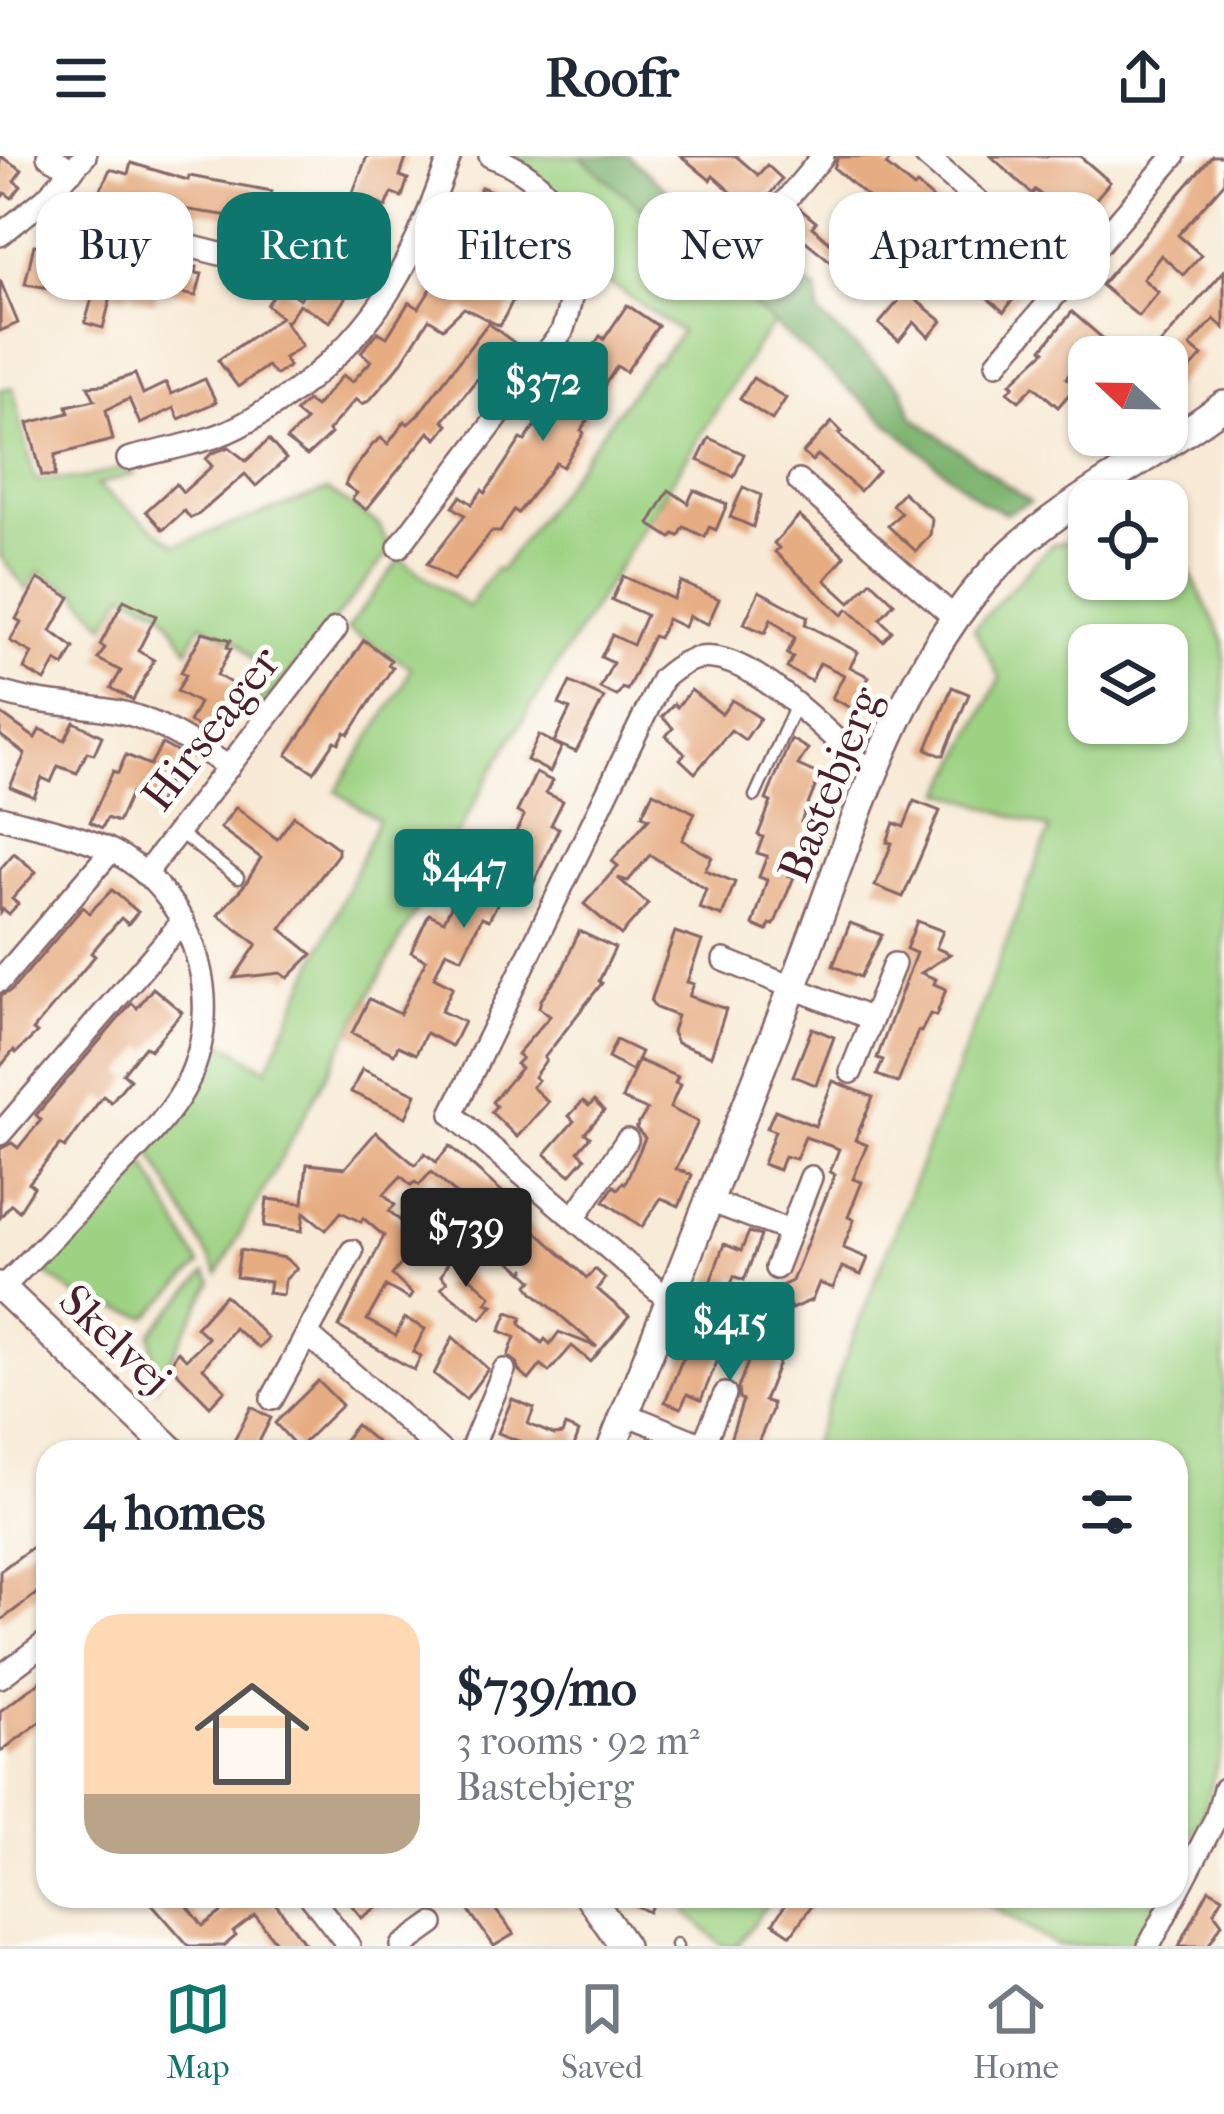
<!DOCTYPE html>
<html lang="en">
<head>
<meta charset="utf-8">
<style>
	body { margin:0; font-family:"IM FELL French Canon",serif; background:#f2f2f3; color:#1f2937; height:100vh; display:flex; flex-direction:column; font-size:45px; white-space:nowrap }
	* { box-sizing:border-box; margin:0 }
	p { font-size:39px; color:#747a83 }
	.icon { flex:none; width:66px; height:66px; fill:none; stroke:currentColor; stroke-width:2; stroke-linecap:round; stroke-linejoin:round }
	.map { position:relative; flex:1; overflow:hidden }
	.panel { position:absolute; left:36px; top:1284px; width:1152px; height:468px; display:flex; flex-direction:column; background:#fff; border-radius:36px; box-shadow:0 3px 9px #0004 }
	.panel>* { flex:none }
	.guide { position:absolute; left:36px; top:36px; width:1152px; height:108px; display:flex; gap:24px }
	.needle { width:78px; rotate:292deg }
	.controls { position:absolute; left:1068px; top:180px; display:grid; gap:24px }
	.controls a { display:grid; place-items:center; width:120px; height:120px; border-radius:24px; background:#fff; box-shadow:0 3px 9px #0004; font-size:60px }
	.price { position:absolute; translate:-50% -102px; padding:0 27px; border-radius:12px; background:#0f766e; color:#fff; font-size:39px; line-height:78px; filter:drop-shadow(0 3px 6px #0008) }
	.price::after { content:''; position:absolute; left:50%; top:72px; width:36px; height:27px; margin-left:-18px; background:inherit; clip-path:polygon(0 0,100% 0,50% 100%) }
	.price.active { background:#222; color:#fff }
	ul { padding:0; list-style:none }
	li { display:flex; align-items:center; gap:36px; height:300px; padding:0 48px }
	li span { display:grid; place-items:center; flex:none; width:336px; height:240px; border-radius:36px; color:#555 }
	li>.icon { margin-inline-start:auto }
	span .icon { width:144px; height:144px; fill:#fffc; stroke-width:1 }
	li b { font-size:51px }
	h2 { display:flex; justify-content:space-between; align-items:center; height:144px; padding:0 48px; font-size:51px }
	.chip { padding:0 42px; border-radius:36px; background:#fff; box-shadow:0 3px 9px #0004; font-size:42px; line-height:108px }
	.chip.active { background:#0f766e; color:#fff }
	header { display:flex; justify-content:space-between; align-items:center; height:156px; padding:0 48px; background:#fff; font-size:54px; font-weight:800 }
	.menu { display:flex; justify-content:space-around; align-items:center; height:168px; border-top:3px solid #e0e1e3; background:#fff; font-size:33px; color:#747a83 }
	.menu a { display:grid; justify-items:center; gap:6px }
	.menu .active { color:#0f766e }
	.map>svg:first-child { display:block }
	.green { fill:#9dd283; stroke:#747857; stroke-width:3; fill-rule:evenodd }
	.forest { fill:#7eb471; stroke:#646a4e; stroke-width:3 }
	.building { fill:#e6ac82; fill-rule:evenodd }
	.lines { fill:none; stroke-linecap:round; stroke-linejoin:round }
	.service-casing { stroke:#876667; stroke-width:15 }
	.minor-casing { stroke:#876667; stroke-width:26 }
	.tertiary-casing { stroke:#876667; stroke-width:32 }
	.service { stroke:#fff; stroke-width:10 }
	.minor { stroke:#fff; stroke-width:21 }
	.tertiary { stroke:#fff; stroke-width:27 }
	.labels { text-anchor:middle; stroke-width:10; stroke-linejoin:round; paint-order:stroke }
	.street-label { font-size:45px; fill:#4a1f2b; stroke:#fdfcf7 }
</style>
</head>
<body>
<header><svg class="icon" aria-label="menu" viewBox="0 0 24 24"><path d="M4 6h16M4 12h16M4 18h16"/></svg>Roofr<svg class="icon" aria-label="share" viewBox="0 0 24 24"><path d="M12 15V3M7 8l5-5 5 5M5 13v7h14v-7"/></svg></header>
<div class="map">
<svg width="1224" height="1790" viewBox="0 0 1224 1790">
	<rect width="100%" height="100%" fill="#fdfcf7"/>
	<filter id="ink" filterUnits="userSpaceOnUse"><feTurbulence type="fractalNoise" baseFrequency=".00833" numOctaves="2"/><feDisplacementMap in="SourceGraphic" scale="24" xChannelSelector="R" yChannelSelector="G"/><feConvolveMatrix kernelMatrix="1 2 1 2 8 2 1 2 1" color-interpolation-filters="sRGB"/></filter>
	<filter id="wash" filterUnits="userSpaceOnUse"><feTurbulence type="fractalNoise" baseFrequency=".004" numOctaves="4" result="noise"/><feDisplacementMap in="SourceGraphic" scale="48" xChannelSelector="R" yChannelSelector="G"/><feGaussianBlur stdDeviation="2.7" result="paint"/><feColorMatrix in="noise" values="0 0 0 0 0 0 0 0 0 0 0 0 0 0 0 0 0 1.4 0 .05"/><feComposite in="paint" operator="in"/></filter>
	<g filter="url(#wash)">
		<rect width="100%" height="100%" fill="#f8ead6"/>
		<!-- green -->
		<g class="green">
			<polygon points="506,0 580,0 775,167 757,189 497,606 218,1118 149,993 193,940 211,884 217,883 267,913 378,664 336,635 402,532 411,511 347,473 400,403 468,451 495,413 500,415 653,207 658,207 681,176 587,112 572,60"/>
			<polygon points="13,231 35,324 83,322 123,312 135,318 96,329 176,389 328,334 379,369 391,394 262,553 255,549 265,534 266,520 240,488 201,467 188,493 162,454 125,437 105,469 77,437 39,415 27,434 0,400 0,234"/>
			<path d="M1167 371 1224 485V1585L1202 1660 1176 1710V1296H809L1050 673 944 636 1000 522 974 472 1051 389 1089 383V423H1167ZM1167 489V567H1089V489Z"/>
			<polygon points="141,1000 200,1109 148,1161 79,1142 38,1111"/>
			<polygon points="206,1117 212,1126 156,1230 151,1177"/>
			<polygon points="696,1740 773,1740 737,1790 723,1790 687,1757"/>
			<polygon points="975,1740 1160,1740 1134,1790 1057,1790"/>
		</g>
		<!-- forest -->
		<path class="forest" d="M580 0H628L782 135 799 126 817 133 819 159 902 232 913 261 1030 346 1006 357 983 347C846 234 715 115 580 0Z"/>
		<g id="blocks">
			<!-- building -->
			<g class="building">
				<polygon points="0,0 22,14 14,25 21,30 12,42 5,37 0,44"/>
				<polygon points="367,0 407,0 400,20 408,23 402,41 392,37 386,51 377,47 368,69 344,60"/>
				<polygon points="681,0 736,0 758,19 767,9 782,23 755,57 713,20 710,24"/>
				<polygon points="893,0 886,9 914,32 917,29 930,40 977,84 969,93 998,118 1013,104 1024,113 1018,120 1025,126 1004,156 953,114 942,126 925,112 942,92 907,63 871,82 880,90 869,103 880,112 863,132 802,82 790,97 771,80 799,52 816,66 812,71 838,93 872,53 864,46 868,41 834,12 838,1"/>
				<polygon points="991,0 1080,0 1110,26 1075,68 1035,34 1032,38"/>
				<polygon points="1212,0 1224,0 1224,27 1178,79 1201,99 1183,119 1161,99 1143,123 1158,136 1138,160 1101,129"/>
				<polygon points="131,7 188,24 189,20 272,35 265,65 169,51 162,61 96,44 110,13 128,18"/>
				<path d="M481 31 505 40 504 44 526 55 520 67 534 74 530 80 535 83 528 97 545 106 527 141 517 136 500 170 464 152 443 172 429 163 399 210 369 245 362 248 356 243 328 275 331 278 307 300 286 284 306 265 295 256 307 245 315 251 343 219 352 226 371 205 361 196 378 176 387 181 409 146 419 152 439 120 422 111 443 73 439 72 448 49 471 57ZM487 76 522 94 508 121 500 117 498 122 474 109Z"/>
				<polygon points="341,82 371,101 330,166 299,148 287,166 284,164 302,190 284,202 289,210 276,219 267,210 238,231 218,204 281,161 267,149 278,133 282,131 300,143"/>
				<polygon points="34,89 197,111 196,117 202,118 196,140 158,133 154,147 137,142 131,134 124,140 112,137 103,172 85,167 93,139 25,128"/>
				<polygon points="1224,115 1224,172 1214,163 1190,190 1202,200 1167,238 1167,201 1155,194"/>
				<polygon points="0,124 18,167 0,175"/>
				<polygon points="906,136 942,165 929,181 914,166 899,185 879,168"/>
				<polygon points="627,149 658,170 626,216 617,210 585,259 589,262 581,274 584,277 563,311 556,307 518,357 514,354 500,376 491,376 453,425 427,408 465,359 453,351 461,340 472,348 482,334 485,337 521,283 525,285 560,232 564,234 600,180 604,183"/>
				<polygon points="1072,156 1107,186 1094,201 1085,201 1066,222 1076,230 1058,251 1034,230 1019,245 1008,236 1014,229 1011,227 1045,195 1042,193"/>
				<polygon points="488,167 516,188 506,201 499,196 443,265 448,269 437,283 429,276 366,354 352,343 357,337 345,329 349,320 373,288 381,282 388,288 405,265 408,268 418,259"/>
				<polygon points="135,218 143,238 166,227 171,238 205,223 216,246 179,263 174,252 140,268 129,243 106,254 113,284 55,299 55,320 42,320 28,267 69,257 67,250 95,244 88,230 103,229"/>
				<polygon points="753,222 786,242 772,264 740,243"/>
				<polygon points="832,266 842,276 839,278 878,315 860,335 818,299 812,305 803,297"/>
				<polygon points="709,282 744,298 734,321 698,304"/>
				<polygon points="269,284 286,303 256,330 245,318 199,358 191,362 184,355 163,374 146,355 176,328 183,336 212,310 206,303 212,297 229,291 246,305"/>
				<polygon points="743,331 761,339 753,371 730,361"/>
				<polygon points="669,334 688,347 694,334 727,348 716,374 709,371 705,381 684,371 679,380 674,378 671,382 649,368"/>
				<polygon points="903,336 932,363 930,379 916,395 888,370 901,357 892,349"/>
				<polygon points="799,360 845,400 825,424 850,447 871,425 894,447 880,463 892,475 883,485 848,453 842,459 775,396 779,392 774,387"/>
				<polygon points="623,420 673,443 681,426 719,443 708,468 689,460 684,471 667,463 659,482 653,480 627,534 622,532 617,540 600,532 613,507 601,501 612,479 633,489 646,459 612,444"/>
				<polygon points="38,423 70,441 51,475 74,492 64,510 56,505 45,525 24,513 32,497 10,485 21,466 16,463"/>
				<polygon points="759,435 808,461 805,468 858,496 850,511 869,521 853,553 832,542 844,519 820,507 811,525 787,512 793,501 787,498 795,482 771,463 765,477 744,468"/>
				<polygon points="124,444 156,460 138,495 154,504 133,544 111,532 121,515 98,503 105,492 100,489"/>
				<polygon points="203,476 231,484 227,491 231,493 217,519 243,534 229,560 222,557 211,577 189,566 199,547 177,535 186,519 181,516"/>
				<polygon points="364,484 391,504 388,509 393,511 349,578 345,576 339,587 335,585 314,616 287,599"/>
				<polygon points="570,526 604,542 576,596 554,586 570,553 559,548"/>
				<polygon points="952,531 969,538 944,599 940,599 927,593"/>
				<polygon points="691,534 722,558 732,544 760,562 745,584 731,574 695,617 680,603 685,598 666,580 673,572 662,561 674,548 677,551"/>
				<polygon points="0,557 35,582 40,573 65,584 74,566 102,580 94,598 87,596 77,617 58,610 51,626 42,622 34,641 10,631 25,598 0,579"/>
				<polygon points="539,579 562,591 550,616 527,604"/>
				<polygon points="791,583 808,593 798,609 820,619 801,666 809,669 789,720 794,721 774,769 770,768 767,775 753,769 767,724 759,721 767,700 757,697 763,681 758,679 771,646 766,644"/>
				<polygon points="162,588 182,599 157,648 131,637 118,666 107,662 102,672 90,666 113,615 118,617 126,599 150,609"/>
				<polygon points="536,617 552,625 546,637 563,645 551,669 559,672 525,746 503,736 489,764 482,761 462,802 446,795 434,821 453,831 441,855 464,866 452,890 426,877 416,898 398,890 394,898 352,877 369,843 400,858 426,804 411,796 429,758 444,765 469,713 492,724 524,660 517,656"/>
				<polygon points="653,636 695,657 682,684 712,701 705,714 735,726 722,760 699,752 706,733 650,699 628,725 618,722 648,748 621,779 584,748 618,710 612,705 649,662 642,659"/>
				<polygon points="914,645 940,655 903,741 875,730 892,687 887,686 894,667 904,671"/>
				<polygon points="236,651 277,683 294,660 338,692 338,698 281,773 312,798 288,822 281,817 234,822 257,788 218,759 246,727 261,702 220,672"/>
				<polygon points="14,697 36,716 12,743 18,748 9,758 3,753 0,757 0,713"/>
				<polygon points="112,734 138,756 128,768 121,762 91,797 95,800 33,874 37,877 16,897 14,894 0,911 0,840 11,835 83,751 89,757"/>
				<polygon points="917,765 943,775 936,792 950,798 921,817 936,823 934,828 946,833 936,860 930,858 921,876 918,875 898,927 877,919 883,904 877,902 916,797 906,793"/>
				<polygon points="850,767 882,779 860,821 833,810"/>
				<polygon points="579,775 615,792 599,825 602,827 544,902 546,904 534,921 538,924 532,931 548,946 517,981 491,956 496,950 492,946 521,912 516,908 522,902 517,898 550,860 539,852 541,844 562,815"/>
				<polygon points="675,776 702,785 687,826 694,828 689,840 726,853 711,900 677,887 672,876 677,860 656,852 651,845"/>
				<polygon points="153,832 182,856 150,894 145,890 123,917 130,923 111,946 103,940 65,992 60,989 29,1027 34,1031 19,1055 11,1048 0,1062 0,993 12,987 18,992 41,964 36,959 132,847 137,852"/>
				<polygon points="812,872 834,881 816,929 793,920"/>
				<polygon points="616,884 641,896 632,915 608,902"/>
				<polygon points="638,904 678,921 675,927 680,929 670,952 698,966 676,1013 692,1019 679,1050 661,1042 642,1071 604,1045 614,1030 618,1033 623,1026 625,1028 645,982 636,972 647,954 622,943"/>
				<polygon points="362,913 416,938 406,961 351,936"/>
				<polygon points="833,925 873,941 855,984 867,989 853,1023 862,1026 848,1061 854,1064 843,1092 868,1102 861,1119 842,1111 833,1132 819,1127 812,1144 791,1153 781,1130 792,1125 835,1018 830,1016 839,993 805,981 796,1003 784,1000 779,1014 763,1008 775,975 767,972 775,954 815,970"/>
				<polygon points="583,945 589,950 594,945 604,955 585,977 590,981 578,995 585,1002 570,1019 545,998 574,965 569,960"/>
				<polygon points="376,976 415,1009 425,997 436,1006 450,990 508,1041 512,1047 508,1050 587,1122 595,1113 605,1122 597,1133 629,1160 591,1206 572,1190 549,1216 541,1209 529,1224 519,1215 516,1206 508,1200 515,1181 500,1175 508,1156 522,1161 520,1168 542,1187 545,1183 550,1188 559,1176 597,1191 533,1136 528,1128 533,1124 524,1116 526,1112 523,1116 502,1098 497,1104 453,1067 445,1058 460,1041 431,1016 419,1029 415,1026 411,1029 401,1020 384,1038 395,1049 389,1055 422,1083 392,1119 412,1138 409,1143 386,1130 367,1164 396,1180 404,1162 425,1173 413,1196 421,1200 414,1214 339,1171 384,1080 363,1062 361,1066 341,1056 326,1074 304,1056 302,1075 264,1070 267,1043 303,1047 307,1008 345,1012"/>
				<polygon points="749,1076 761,1080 744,1124 734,1120 726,1143 707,1135 724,1088 741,1095"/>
				<polygon points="240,1094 285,1102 297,1112 285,1124 283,1139 268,1137 270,1126 236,1121"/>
				<polygon points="450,1103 491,1140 486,1147 493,1149 481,1163 441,1132 447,1126 441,1120"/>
				<polygon points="225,1139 268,1182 259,1192 234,1172 203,1212 225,1234 210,1250 170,1209 178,1195 186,1203 208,1182 196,1171"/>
				<polygon points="715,1173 765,1189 762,1197 780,1204 764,1245 772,1247 772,1254 754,1296 726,1296 743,1244 739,1242 738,1232 748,1206 721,1196 701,1244 687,1238 681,1252 665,1246 690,1184 708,1192"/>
				<polygon points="453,1181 488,1213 466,1243 434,1218"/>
				<polygon points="318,1225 342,1249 298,1292 275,1267"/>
				<polygon points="512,1243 534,1252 528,1268 554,1279 562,1278 565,1270 579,1276 572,1296 546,1296 498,1277"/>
				<polygon points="251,1251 271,1262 254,1296 234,1285"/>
				<polygon points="356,1269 388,1296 334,1296"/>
				<polygon points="48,1387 48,1429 0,1465 0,1415 35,1389 38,1394"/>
				<polygon points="48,1520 48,1560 0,1596 0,1555"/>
				<polygon points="1209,1733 1223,1741 1214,1756 1222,1767 1208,1790 1179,1790"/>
				<polygon points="145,1740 180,1740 203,1770 243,1740 270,1740 307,1790 279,1790 255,1759 233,1776 236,1780 224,1790 189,1790"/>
				<polygon points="344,1740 379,1740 374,1744 378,1750 362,1762"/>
				<polygon points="458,1740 485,1740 514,1778 494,1790"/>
				<polygon points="616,1740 656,1740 649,1756"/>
				<polygon points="791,1740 818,1740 791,1779 773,1767"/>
			</g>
		</g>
	</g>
	<g filter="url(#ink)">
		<use href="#blocks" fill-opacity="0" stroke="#876667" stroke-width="3"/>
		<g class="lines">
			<defs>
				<g id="service">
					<polyline points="755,640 795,551"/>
					<polyline points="178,676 238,722"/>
					<polyline points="676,1788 677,1790"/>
				</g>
				<g id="minor">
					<polyline points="48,0 73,14"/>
					<polyline points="926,0 1068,123"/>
					<polyline points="45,43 65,59 220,98"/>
					<polyline points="781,50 823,0"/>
					<polyline points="0,79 45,43 85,0"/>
					<polyline points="997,207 1174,0"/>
					<path d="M128 303C157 295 188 290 217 280 244 270 273 251 296 234 384 168 414 100 450 0"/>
					<polyline points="799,325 956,463"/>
					<path d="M399 391 562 176C588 101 571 29 490 0"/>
					<path d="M0 536C39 549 80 548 120 556 159 564 196 590 229 611"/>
					<path d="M0 661C38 671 79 678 114 696 201 743 231 861 178 943 158 974 129 1000 105 1026 71 1062 37 1098 2 1132"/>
					<polyline points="145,718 336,473"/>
					<polyline points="724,804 872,863"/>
					<polyline points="0,825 111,695"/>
					<polyline points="851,916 894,808"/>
					<polyline points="0,978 183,765"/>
					<polyline points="709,1045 790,1075"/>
					<polyline points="574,1062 627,984"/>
					<polyline points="776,1112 811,1021"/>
					<path d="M670 1145 452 958 662 523C677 510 692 499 713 502 763 507 837 586 875 620"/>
					<polyline points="307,1178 442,1296"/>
					<polyline points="272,1243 352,1095"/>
					<polyline points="626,1258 703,1289"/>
					<polyline points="470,1296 504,1214"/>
					<polyline points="700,1296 725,1238"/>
					<polyline points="0,1521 48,1485"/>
					<polyline points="1176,1738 1216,1662 1224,1633"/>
					<polyline points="310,1740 349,1790"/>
					<polyline points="402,1790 433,1768"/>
					<polyline points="1149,1790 1175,1740"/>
				</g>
				<g id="tertiary">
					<polyline points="0,1130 174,1296"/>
					<path d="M610 1296C672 1138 735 979 797 821 850 684 903 494 1014 394 1078 337 1156 300 1224 249"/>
					<polyline points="589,1740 624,1790"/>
				</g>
			</defs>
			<!-- service casing -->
			<use href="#service" class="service-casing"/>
			<!-- minor casing -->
			<use href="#minor" class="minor-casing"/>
			<!-- tertiary casing -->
			<use href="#tertiary" class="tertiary-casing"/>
			<!-- service -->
			<use href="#service" class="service"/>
			<!-- minor -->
			<use href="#minor" class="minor"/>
			<!-- tertiary -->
			<use href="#tertiary" class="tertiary"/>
		</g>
	</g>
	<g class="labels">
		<!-- street labels -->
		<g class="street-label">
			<text transform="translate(210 572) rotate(-52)" y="16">Hirseager</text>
			<text transform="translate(829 628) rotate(-68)" y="16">Bastebjerg</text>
			<text transform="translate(116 1183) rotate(44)" y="16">Skelvej</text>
		</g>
	</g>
</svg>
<div class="controls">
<a><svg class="needle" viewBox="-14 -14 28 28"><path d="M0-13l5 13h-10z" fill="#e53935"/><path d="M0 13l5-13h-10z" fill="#747a83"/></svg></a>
<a><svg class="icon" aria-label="locate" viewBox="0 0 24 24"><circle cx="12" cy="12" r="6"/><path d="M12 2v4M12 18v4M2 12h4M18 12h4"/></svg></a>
<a><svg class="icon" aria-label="layers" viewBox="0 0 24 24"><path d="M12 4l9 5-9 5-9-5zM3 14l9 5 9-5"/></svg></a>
</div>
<b class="price" style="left:543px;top:288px">$372</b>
<b class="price" style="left:464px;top:775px">$447</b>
<b class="price active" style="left:466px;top:1134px">$739</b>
<b class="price" style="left:730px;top:1228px">$415</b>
<div class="guide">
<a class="chip">Buy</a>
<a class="chip active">Rent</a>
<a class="chip">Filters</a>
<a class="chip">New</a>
<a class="chip">Apartment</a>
</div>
<section class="panel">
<h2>4 homes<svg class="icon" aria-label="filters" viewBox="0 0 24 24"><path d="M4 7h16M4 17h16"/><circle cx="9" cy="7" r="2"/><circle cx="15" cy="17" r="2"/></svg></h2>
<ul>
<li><span style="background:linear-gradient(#ffd9b3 75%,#b9a48a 0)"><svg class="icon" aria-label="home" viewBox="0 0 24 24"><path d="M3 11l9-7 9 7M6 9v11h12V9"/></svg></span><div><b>$739/mo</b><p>3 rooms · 92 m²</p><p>Bastebjerg</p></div></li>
</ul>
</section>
</div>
<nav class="menu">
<a class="active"><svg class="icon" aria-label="map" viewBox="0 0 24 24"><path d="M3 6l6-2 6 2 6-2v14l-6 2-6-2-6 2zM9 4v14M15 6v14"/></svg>Map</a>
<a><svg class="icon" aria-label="saved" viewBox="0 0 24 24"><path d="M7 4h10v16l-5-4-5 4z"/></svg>Saved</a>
<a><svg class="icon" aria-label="home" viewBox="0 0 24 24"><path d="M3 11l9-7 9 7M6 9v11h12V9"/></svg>Home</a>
</nav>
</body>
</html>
